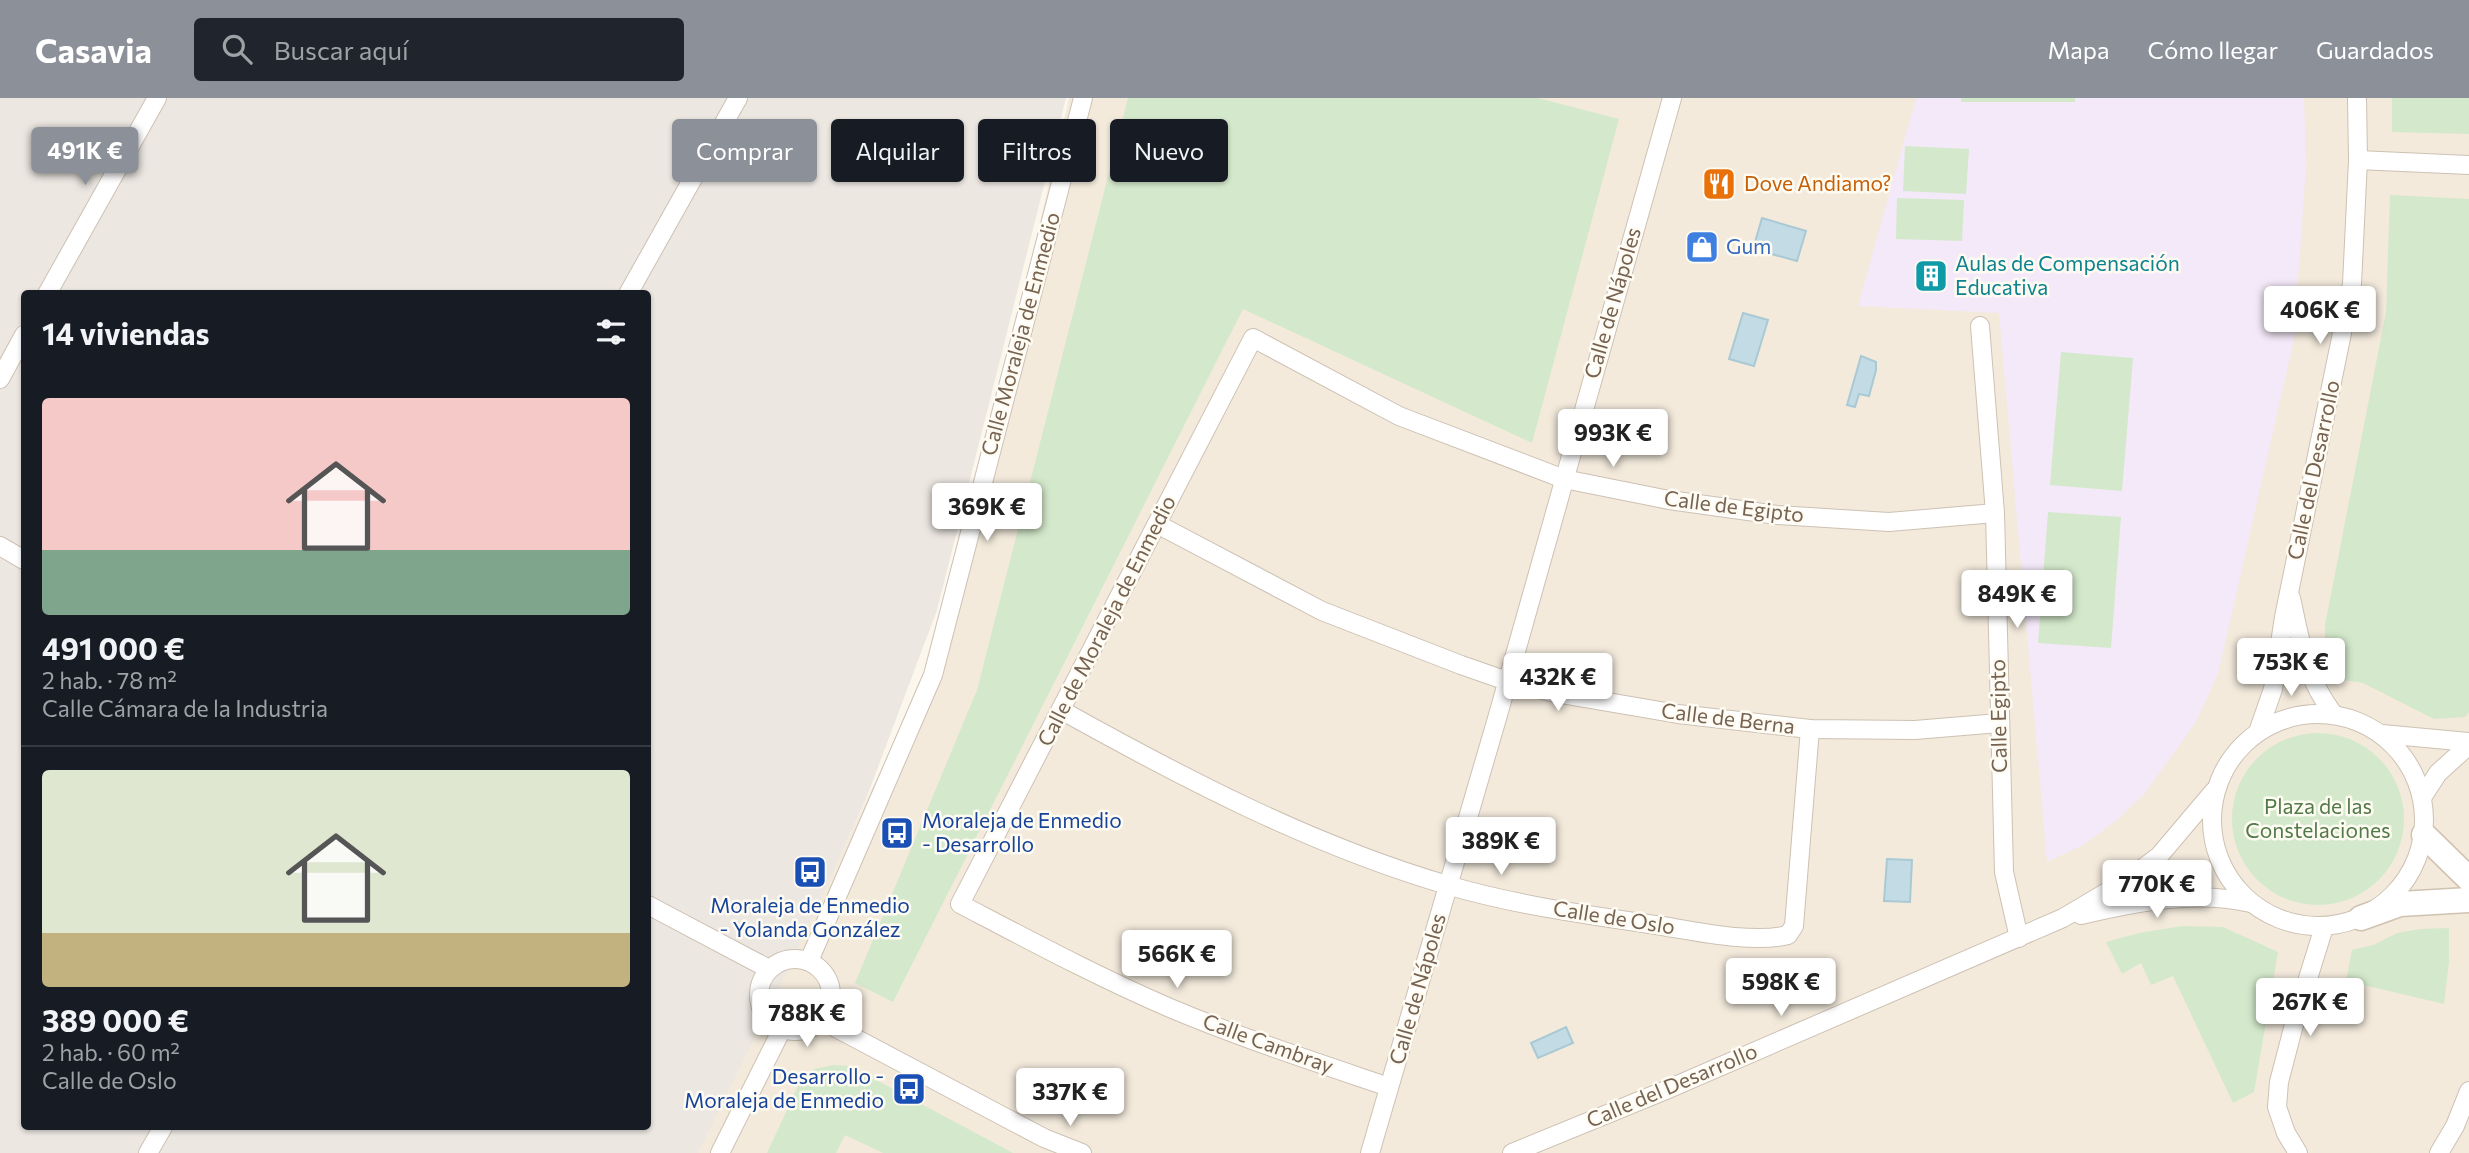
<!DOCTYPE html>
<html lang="es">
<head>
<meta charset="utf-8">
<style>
	body { margin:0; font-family:Commissioner,sans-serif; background:#20242c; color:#f1f3f6; height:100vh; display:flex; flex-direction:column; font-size:26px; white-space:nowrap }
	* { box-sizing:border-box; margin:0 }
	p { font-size:23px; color:#9ea1a6 }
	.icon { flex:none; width:38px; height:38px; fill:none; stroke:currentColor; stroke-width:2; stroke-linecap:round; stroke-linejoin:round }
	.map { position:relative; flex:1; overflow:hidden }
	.side { position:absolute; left:21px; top:192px; width:630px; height:840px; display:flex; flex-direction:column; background:#171b24; border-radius:7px; box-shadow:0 2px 5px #0004 }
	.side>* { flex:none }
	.guide { position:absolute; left:672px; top:21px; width:665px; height:63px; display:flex; gap:14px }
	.price { position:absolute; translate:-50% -60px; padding:0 16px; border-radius:7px; background:#fff; color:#222; font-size:23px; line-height:46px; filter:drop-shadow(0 2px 4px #0008) }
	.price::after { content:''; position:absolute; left:50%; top:42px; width:21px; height:16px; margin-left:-10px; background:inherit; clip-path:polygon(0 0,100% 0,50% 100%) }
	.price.current { background:#8c9099; color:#fff }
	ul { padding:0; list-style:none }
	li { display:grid; align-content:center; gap:14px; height:371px; padding:0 21px }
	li+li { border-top:2px solid #363941 }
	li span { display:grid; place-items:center; height:217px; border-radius:7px; color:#555 }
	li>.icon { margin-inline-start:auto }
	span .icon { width:126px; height:126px; fill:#fffc; stroke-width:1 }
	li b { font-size:30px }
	h2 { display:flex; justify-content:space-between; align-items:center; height:84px; padding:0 21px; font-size:30px }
	.tag { padding:0 24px; border-radius:7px; background:#171b24; box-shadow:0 2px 5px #0004; font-size:24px; line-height:63px }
	.tag.current { background:#8c9099; color:#fff }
	header { display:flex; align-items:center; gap:42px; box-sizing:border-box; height:98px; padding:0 35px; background:#8c9099; color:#fff }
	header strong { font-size:33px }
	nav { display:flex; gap:38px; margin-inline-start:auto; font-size:24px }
	.search { width:490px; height:63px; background:#20242c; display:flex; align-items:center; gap:18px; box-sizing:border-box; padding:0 24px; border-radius:7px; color:#9ea1a6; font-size:26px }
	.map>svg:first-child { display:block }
	.residential { fill:#f3eadc }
	.industrial { fill:#ece7e1; fill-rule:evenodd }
	.education { fill:#f4e9f8 }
	.green { fill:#d4e9cb }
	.water { fill:#c2dbe4; stroke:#a9c9d5; stroke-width:2 }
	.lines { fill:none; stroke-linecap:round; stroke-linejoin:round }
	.street-casing { stroke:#cdc1b3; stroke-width:20 }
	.secondary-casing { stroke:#d0c2b1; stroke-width:27 }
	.street { stroke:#fff; stroke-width:18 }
	.secondary { stroke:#fff; stroke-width:24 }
	.labels { text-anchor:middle; stroke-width:5; stroke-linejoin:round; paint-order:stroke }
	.food-label { font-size:21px; fill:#c56008; stroke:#fefbf3; text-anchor:start }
	.shop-label { font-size:21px; fill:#366cbe; stroke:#fefbf3; text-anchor:start }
	.culture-label { font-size:21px; fill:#0d838f; stroke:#fefbf3; text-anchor:start }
	.street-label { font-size:21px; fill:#766251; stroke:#fefbf3 }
	.park-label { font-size:21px; fill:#527a49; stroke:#fefbf3 }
	.transit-label { font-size:21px; fill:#164399; stroke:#fefbf3; text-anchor:start }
</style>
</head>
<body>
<header>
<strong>Casavia</strong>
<div class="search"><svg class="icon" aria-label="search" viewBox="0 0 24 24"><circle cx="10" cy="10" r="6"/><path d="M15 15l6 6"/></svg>Buscar aquí</div>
<nav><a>Mapa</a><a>Cómo llegar</a><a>Guardados</a></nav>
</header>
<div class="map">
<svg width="2469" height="1055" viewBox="0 0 2469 1055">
	<rect width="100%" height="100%" fill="#fbf7ed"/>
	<!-- residential -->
	<polygon class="residential" points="1069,0 2469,0 2469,1055 697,1055 941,547"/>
	<!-- industrial -->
	<path class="industrial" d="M0 0H1066L937 512 866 701 788 872 698 1055H0ZM24 196H648V1029H24Z"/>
	<!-- education -->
	<polygon class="education" points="1916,0 2304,0 2306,67 2294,241 2218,576 2196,624 2145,695 2117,722 2083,747 2047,764 1999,215 1858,208"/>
	<!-- green -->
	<g class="green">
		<polygon points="1128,0 1538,0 1619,21 1532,345 1243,211 893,904 855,885 977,592"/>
		<rect x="1961" y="0" width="114" height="4"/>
		<polygon points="2392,0 2469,0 2469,36 2392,34"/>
		<polygon points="1905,48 1969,51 1966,96 1903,93"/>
		<path d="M2390 97 2469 101V614L2465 619 2434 621 2363 585 2343 582C2328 564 2324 550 2325 527L2386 214Z"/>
		<polygon points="1897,100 1964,102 1962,143 1896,141"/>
		<polygon points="2061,254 2133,260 2122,393 2050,387"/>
		<polygon points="2048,414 2121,419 2111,550 2038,545"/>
		<circle cx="2318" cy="721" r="86"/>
		<polygon points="2182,828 2223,829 2278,854 2254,994 2233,1005 2173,878 2151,887 2141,865 2122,876 2106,844 2139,835"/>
		<polygon points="2449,830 2449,864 2444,906 2346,883 2352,852 2373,847 2397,835 2420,831"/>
		<polygon points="833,967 850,968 1013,1055 883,1055 845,1037 836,1055 767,1055 799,986 814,971"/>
	</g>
	<!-- water -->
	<g class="water">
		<polygon points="1762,120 1806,133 1797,163 1753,151"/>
		<polygon points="1743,215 1768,222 1754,268 1729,261"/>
		<polygon points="1861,258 1876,264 1876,272 1869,298 1859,296 1855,309 1847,307"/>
		<polygon points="1887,761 1912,762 1910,804 1884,803"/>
		<polygon points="1566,929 1573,945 1538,960 1531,945"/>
	</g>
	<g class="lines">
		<defs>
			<g id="street">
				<polyline points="2358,62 2469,67"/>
				<polyline points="47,196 157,0"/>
				<polyline points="628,196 738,0"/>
				<polyline points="1980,228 1995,415 2004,774 2019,840"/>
				<polyline points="0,281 24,237"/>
				<polyline points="1157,426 1322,513 1461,567 1507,583 1555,595 1678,616 1810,631 1915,632 1999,625"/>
				<polyline points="0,448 24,462"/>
				<path d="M2291 500C2301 546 2305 578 2334 617"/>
				<path d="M1061 612C1183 680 1311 747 1447 787 1515 807 1587 817 1656 827 1694 833 1752 846 1788 837L1794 828 1810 631"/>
				<circle cx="2318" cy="722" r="106"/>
				<polyline points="2258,634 2273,591 2284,519 2352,186 2358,62 2357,0"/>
				<polyline points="2382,636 2469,644"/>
				<polyline points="2423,698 2438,675 2469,647"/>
				<polyline points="648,807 769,871"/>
				<path d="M2081 817C2136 804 2195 792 2251 805"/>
				<circle cx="795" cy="897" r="36"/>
				<polyline points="809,863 933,577 1083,0"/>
				<polyline points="821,922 1044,1040 1082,1055"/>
				<path d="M1389 989C1315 964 1241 940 1170 910 1098 879 1029 842 960 806L1253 240 1399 318 1564 381 1669 402 1777 417 1889 424 1995 415"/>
				<polyline points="148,1055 163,1029"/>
				<polyline points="720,1055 782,931"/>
				<polyline points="1370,1055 1498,617 1672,0"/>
				<polyline points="1512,1055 1666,992 2063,820 2127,782 2159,758 2214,693"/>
				<polyline points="2298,1055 2286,1035 2277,1009 2279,984 2296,919 2324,829"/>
				<polyline points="2439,1055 2455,1028 2469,993"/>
			</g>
			<g id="secondary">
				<polyline points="2424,737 2469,781"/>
				<polyline points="2361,820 2400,806 2469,802"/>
			</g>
		</defs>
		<!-- street casing -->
		<use href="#street" class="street-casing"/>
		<!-- secondary casing -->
		<use href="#secondary" class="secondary-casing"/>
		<!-- street -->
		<use href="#street" class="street"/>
		<!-- secondary -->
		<use href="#secondary" class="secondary"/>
	</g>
	<!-- icons -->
	<defs>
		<symbol id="restaurant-square" viewBox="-11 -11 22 22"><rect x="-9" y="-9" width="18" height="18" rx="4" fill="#e8710a" stroke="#fefbf3"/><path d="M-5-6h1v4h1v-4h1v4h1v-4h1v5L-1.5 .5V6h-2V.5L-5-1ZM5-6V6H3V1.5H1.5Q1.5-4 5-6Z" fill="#fff"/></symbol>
		<symbol id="shop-square" viewBox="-11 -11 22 22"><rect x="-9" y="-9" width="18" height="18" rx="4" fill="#3f7fe0" stroke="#fefbf3"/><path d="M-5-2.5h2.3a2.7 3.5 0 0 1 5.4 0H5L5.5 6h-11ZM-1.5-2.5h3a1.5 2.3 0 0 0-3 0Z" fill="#fff"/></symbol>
		<symbol id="building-square" viewBox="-11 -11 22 22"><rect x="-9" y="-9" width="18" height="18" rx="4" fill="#0f9aa8" stroke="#fefbf3"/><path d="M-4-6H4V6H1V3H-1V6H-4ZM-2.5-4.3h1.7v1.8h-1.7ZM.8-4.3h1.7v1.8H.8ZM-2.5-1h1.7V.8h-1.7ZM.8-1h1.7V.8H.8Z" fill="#fff"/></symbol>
		<symbol id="bus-square" viewBox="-11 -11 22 22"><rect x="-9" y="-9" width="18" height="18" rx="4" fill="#1a4fb4" stroke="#fefbf3"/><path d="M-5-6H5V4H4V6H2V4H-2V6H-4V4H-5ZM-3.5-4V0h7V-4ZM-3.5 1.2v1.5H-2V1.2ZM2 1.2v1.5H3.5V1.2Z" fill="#fff"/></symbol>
	</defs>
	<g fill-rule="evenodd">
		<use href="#restaurant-square" x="1700" y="67" width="38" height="38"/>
		<use href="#shop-square" x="1683" y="130" width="38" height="38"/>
		<use href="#building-square" x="1912" y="159" width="38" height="38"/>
		<use href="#bus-square" x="878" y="716" width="38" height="38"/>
		<use href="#bus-square" x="791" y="755" width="38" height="38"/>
		<use href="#bus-square" x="890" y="972" width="38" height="38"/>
	</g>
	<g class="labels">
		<!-- food labels -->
		<g class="food-label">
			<text x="1744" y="93">Dove Andiamo?</text>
		</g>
		<!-- shop labels -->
		<g class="shop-label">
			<text x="1726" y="156">Gum</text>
		</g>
		<!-- culture labels -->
		<g class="culture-label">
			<text x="1955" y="173">Aulas de Compensación<tspan x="1955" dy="24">Educativa</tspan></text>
		</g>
		<!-- street labels -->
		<g class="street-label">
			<text transform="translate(1613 205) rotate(-74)" y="7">Calle de Nápoles</text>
			<text transform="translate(1021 236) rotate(-75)" y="7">Calle Moraleja de Enmedio</text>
			<text transform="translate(2314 372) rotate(-78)" y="7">Calle del Desarrollo</text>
			<text transform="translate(1734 409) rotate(7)" y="7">Calle de Egipto</text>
			<text transform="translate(1107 523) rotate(-63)" y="7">Calle de Moraleja de Enmedio</text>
			<text transform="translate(1999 618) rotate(-91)" y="7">Calle Egipto</text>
			<text transform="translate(1728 621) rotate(7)" y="7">Calle de Berna</text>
			<text transform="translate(1614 820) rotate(9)" y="7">Calle de Oslo</text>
			<text transform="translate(1418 891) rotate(-74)" y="7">Calle de Nápoles</text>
			<text transform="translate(1268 946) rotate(20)" y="7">Calle Cambray</text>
			<text transform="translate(1672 988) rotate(-23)" y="7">Calle del Desarrollo</text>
		</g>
		<!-- park labels -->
		<g class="park-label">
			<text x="2318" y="716">Plaza de las<tspan x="2318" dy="24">Constelaciones</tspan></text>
		</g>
		<!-- transit labels -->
		<g class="transit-label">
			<text x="922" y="730">Moraleja de Enmedio<tspan x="922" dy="24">- Desarrollo</tspan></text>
			<text x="810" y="815" text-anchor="middle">Moraleja de Enmedio<tspan x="810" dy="24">- Yolanda González</tspan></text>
			<text x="884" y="986" text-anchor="end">Desarrollo -<tspan x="884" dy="24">Moraleja de Enmedio</tspan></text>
		</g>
	</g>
</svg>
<b class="price current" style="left:85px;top:89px">491K €</b>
<b class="price" style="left:2320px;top:248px">406K €</b>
<b class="price" style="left:1613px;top:371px">993K €</b>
<b class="price" style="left:987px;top:445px">369K €</b>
<b class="price" style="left:2017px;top:532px">849K €</b>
<b class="price" style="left:2291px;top:600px">753K €</b>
<b class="price" style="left:1558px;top:615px">432K €</b>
<b class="price" style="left:1501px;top:779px">389K €</b>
<b class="price" style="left:2157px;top:822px">770K €</b>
<b class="price" style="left:1177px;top:892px">566K €</b>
<b class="price" style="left:1781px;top:920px">598K €</b>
<b class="price" style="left:2310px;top:940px">267K €</b>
<b class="price" style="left:807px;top:951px">788K €</b>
<b class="price" style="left:1070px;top:1030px">337K €</b>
<div class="guide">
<a class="tag current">Comprar</a>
<a class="tag">Alquilar</a>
<a class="tag">Filtros</a>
<a class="tag">Nuevo</a>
</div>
<section class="side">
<h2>14 viviendas<svg class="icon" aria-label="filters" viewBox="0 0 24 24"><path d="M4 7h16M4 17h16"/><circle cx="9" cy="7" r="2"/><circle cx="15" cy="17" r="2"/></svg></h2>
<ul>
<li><span style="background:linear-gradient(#f6c9c9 70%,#7fa58c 0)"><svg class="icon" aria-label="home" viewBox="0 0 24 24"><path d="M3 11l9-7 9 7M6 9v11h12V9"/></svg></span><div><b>491 000 €</b><p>2 hab. · 78 m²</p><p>Calle Cámara de la Industria</p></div></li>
<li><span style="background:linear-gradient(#dfe7d0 75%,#c2b280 0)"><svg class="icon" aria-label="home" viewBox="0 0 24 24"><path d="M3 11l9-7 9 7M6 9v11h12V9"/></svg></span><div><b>389 000 €</b><p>2 hab. · 60 m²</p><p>Calle de Oslo</p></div></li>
</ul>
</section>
</div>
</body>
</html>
